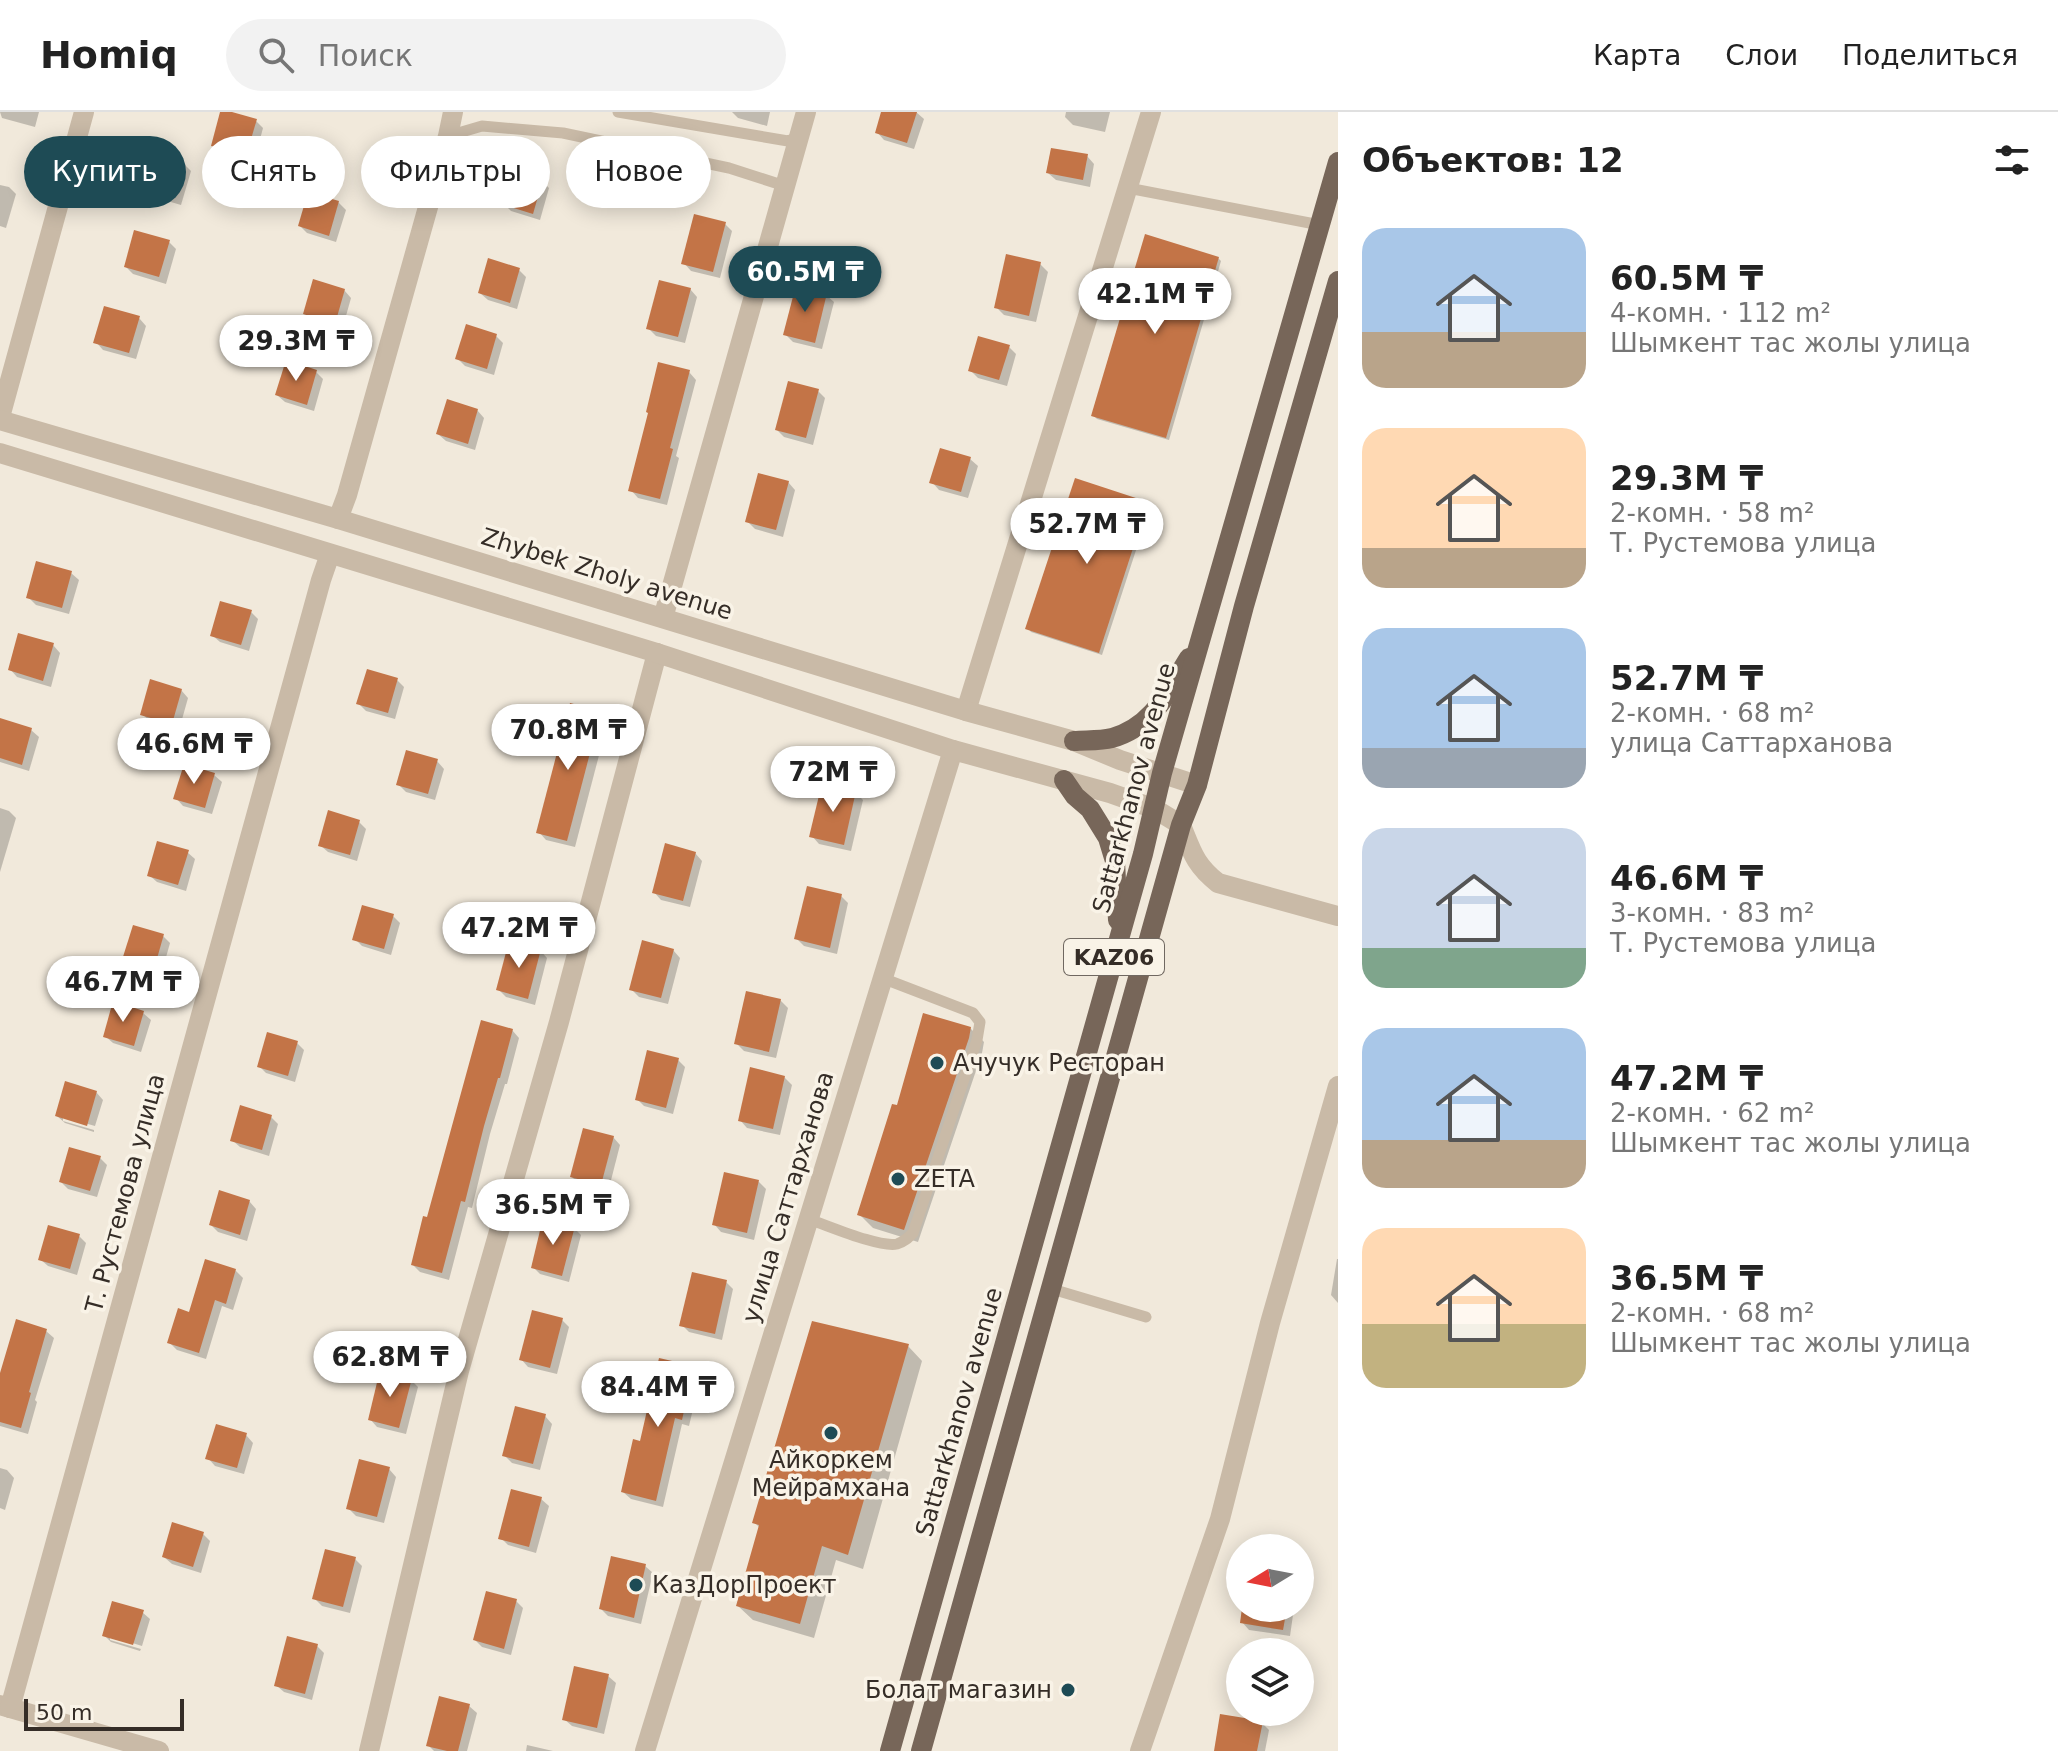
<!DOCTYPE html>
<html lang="ru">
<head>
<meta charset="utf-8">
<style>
	body { margin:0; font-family:"DejaVu Sans",sans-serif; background:#f2f2f2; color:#222; height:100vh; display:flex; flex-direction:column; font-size:30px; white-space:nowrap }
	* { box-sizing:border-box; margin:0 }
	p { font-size:26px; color:#767676 }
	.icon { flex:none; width:44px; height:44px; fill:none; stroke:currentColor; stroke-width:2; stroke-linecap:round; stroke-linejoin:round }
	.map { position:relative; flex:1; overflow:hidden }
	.drawer { display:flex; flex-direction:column; background:#fff; width:720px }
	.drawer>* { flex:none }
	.guide { position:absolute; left:24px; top:24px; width:760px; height:72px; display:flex; gap:16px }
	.needle { width:52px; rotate:260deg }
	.fabs { position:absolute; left:1226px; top:1422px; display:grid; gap:16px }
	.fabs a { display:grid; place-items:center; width:88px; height:88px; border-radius:50%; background:#fff; box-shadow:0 4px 20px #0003; font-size:40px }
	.scale { position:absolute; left:24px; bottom:20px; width:160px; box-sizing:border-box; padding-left:8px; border:4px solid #352d27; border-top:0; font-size:22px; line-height:28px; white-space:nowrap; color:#352d27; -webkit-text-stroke:6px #f9f3e7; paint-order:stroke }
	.price { position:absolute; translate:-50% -68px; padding:0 18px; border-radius:28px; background:#fff; color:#222; font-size:26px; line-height:52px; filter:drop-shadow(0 2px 4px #0008) }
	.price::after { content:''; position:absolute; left:50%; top:48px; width:24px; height:18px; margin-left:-12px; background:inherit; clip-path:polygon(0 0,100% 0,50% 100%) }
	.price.selected { background:#1e4b55; color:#fff }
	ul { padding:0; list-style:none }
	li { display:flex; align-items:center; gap:24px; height:200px; padding:0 24px }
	li span { display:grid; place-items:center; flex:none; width:224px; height:160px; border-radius:24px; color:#555 }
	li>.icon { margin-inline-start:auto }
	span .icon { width:96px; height:96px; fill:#fffc; stroke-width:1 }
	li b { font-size:34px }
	h2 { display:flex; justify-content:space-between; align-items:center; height:96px; padding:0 24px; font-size:34px }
	.chip { padding:0 28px; border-radius:36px; background:#fff; box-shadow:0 4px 20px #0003; font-size:28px; line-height:72px }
	.chip.selected { background:#1e4b55; color:#fff }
	header { display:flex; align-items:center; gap:48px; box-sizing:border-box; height:112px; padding:0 40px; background:#fff; border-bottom:2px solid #e0e0e0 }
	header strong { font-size:38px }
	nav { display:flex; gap:44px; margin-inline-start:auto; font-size:28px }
	.search { width:560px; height:72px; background:#f2f2f2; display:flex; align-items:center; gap:20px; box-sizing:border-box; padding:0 28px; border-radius:44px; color:#767676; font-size:30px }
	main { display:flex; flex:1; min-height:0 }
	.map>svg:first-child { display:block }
	.shadow { fill:#0003 }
	.building { fill:#c37447 }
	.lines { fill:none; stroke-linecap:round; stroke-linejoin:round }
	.service { stroke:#c9baa7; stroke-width:11 }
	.minor { stroke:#c9baa7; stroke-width:20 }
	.tertiary { stroke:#c9baa7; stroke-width:20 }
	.primary { stroke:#776659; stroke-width:20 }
	.poi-dot { fill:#1e4b55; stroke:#f9f3e7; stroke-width:3 }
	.labels { text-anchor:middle; stroke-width:7; stroke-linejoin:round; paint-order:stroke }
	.shield { fill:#f9f3e7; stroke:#706861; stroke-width:2 }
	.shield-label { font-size:22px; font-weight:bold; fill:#352d27 }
	.street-label { font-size:24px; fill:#352d27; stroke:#f9f3e7 }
	.poi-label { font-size:24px; fill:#352d27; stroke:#f9f3e7; text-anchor:start }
</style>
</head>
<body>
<header>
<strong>Homiq</strong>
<div class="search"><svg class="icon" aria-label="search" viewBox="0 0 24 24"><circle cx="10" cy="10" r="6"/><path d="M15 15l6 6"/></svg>Поиск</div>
<nav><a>Карта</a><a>Слои</a><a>Поделиться</a></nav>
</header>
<main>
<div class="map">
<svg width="1338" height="1639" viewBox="0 0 1338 1639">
	<rect width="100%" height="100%" fill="#f1e9db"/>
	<!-- shadow -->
	<g class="shadow">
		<polygon points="0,0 39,0 35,15 2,6"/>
		<polygon points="223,0 256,9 263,16 254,50 220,40 213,33"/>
		<polygon points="732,0 770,0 767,14 738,6"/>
		<polygon points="883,0 916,0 924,7 914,37 884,28 877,20"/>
		<polygon points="1066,0 1110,0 1105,20 1073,13 1065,5"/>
		<polygon points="1087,44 1094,52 1090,75 1056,68 1048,61"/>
		<polygon points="183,51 191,59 181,93 147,83 140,76"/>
		<polygon points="542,69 549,76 540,108 511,99 504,92"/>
		<polygon points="0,73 9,75 16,82 6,116 0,114"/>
		<polygon points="338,90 346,98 336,130 307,121 300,114"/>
		<polygon points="725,112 732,119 720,166 691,159 684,151"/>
		<polygon points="169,130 176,137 166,172 133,162 126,155"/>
		<polygon points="1218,146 1221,149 1169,328 1097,307 1093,303"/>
		<polygon points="1040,152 1048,160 1036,210 1004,203 996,195"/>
		<polygon points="519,158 526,165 517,197 488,188 480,181"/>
		<polygon points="690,177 697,185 685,231 656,224 649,217"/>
		<polygon points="344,178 351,186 342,218 313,209 306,202"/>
		<polygon points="826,183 834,190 822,237 793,230 785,222"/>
		<polygon points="139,206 146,214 136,247 103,238 96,230"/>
		<polygon points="496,224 503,231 494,263 465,254 458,247"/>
		<polygon points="1009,235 1016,242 1007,274 978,266 970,258"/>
		<polygon points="316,260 323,267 314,299 285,290 277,283"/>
		<polygon points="689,260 696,268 676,344 679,346 667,393 638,386 631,378"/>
		<polygon points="818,279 825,286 813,333 784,325 777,318"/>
		<polygon points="477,298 484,306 475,338 446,329 438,322"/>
		<polygon points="970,347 978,354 968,386 939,378 932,370"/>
		<polygon points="788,370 795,378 783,425 755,417 748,410"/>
		<polygon points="1147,392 1150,395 1102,543 1031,520 1028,516"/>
		<polygon points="71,461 79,468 69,502 36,493 28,485"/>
		<polygon points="251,500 258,507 249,539 220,530 212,523"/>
		<polygon points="53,533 60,541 51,575 17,565 10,557"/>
		<polygon points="397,568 404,575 395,607 366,599 358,591"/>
		<polygon points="181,578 188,586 179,618 150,609 142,602"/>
		<polygon points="600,601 608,609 575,735 546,728 539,720"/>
		<polygon points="0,609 31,618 39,625 29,659 0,650"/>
		<polygon points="437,649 444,657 435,688 406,680 398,672"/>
		<polygon points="214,663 222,670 212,702 183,694 176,686"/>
		<polygon points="856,681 863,688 851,739 819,732 812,724"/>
		<polygon points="0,696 9,699 16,706 0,760"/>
		<polygon points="359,710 366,717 357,749 328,740 320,733"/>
		<polygon points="187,740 195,747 186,779 157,770 149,763"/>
		<polygon points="695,741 702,749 690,795 661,788 654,780"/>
		<polygon points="841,784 848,791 837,842 804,834 797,827"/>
		<polygon points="393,804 400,811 391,843 362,834 355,827"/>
		<polygon points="163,824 170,831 161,863 132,855 124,847"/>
		<polygon points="540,838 547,846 535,893 506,885 499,878"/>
		<polygon points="673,838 680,846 668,892 639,885 632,878"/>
		<polygon points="780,888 788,896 776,946 744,939 736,931"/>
		<polygon points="143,901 151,908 141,940 113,931 105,924"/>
		<polygon points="970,916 984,930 982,941 918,1130 873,1116 859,1102 898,996"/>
		<polygon points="512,918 519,926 507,972 505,972 490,1022 472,1096 468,1095 449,1168 420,1160 413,1153 429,1107"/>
		<polygon points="297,931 304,938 295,970 266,961 259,954"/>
		<polygon points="678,948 685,955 673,1002 644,994 637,987"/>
		<polygon points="784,965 792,973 780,1023 747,1016 740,1008"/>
		<polygon points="96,980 103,988 95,1014 63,1005 63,1009 94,1018 94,1020 65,1011 57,1004"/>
		<polygon points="271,1005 278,1012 269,1044 240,1035 232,1028"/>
		<polygon points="613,1025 620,1033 608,1080 579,1072 572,1065"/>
		<polygon points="100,1046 107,1053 97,1085 68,1077 61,1070"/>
		<polygon points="758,1069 766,1077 754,1128 721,1120 714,1112"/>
		<polygon points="249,1089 256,1097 247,1129 218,1120 211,1113"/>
		<polygon points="574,1116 581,1123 569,1170 540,1162 533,1155"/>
		<polygon points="79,1124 86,1131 77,1163 48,1154 40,1147"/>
		<polygon points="1337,1147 1338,1147 1338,1191 1331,1183"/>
		<polygon points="235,1158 243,1166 233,1198 222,1194 206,1247 177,1238 170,1231 191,1202"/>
		<polygon points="726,1170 733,1177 722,1228 689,1220 682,1213"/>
		<polygon points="562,1208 569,1215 557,1262 528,1255 521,1247"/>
		<polygon points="46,1219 54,1226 35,1288 37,1290 28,1322 0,1314 0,1278"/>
		<polygon points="908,1234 922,1249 863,1457 836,1448 814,1526 753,1508 738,1494 760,1416 754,1410"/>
		<polygon points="693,1256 701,1263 689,1314 682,1312 663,1395 631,1387 623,1380 642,1331"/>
		<polygon points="411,1268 418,1275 406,1322 377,1315 370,1307"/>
		<polygon points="545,1304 552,1312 540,1358 512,1351 504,1343"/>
		<polygon points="246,1323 253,1331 244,1362 215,1354 208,1346"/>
		<polygon points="0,1356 7,1358 14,1366 5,1398 0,1396"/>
		<polygon points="389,1357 396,1365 384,1411 356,1404 348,1396"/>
		<polygon points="541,1387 549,1394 536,1441 508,1433 501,1426"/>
		<polygon points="202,1421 210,1429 201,1461 172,1452 164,1445"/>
		<polygon points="355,1447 362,1454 350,1501 322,1494 314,1486"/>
		<polygon points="645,1454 653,1461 641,1512 608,1504 601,1497"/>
		<polygon points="516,1489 523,1496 511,1543 482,1535 475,1528"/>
		<polygon points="1244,1496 1294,1496 1290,1524 1249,1518 1242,1510"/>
		<polygon points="142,1500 150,1507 142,1534 110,1524 110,1528 141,1537 140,1539 111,1530 104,1523"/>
		<polygon points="317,1534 324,1541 312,1588 284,1580 276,1573"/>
		<polygon points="608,1564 616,1571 604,1622 572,1614 564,1607"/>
		<polygon points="469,1594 477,1601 467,1639 434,1639 428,1633"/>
		<polygon points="1262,1611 1269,1618 1265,1639 1216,1639"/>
		<polygon points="527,1633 553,1639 526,1639"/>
	</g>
	<!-- building -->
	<g class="building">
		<polygon points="220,0 232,0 257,7 246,44 211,34"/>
		<polygon points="881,0 917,0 907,31 875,21"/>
		<polygon points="1051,36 1088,42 1083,68 1046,61"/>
		<polygon points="149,39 184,50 173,87 138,76"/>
		<polygon points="511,58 543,67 533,102 501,92"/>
		<polygon points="308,80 339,89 329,124 298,114"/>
		<polygon points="694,102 726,110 713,160 681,152"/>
		<polygon points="134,118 170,128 159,165 124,155"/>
		<polygon points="1145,122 1219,145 1166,326 1091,304"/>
		<polygon points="1006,142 1041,150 1029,204 994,196"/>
		<polygon points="488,146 520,156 510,191 478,181"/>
		<polygon points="313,167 345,177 335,212 303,202"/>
		<polygon points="659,168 691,176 678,225 646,217"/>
		<polygon points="796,173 827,181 815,231 783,223"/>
		<polygon points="104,194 140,204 129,241 93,231"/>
		<polygon points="466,212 497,222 487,257 455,247"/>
		<polygon points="978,224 1010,233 999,268 968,259"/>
		<polygon points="286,248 317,258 307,293 275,283"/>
		<polygon points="658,250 690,258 670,336 673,337 660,387 628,379 648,301 646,300"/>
		<polygon points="788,269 819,277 806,326 775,318"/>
		<polygon points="447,287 478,297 468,332 436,322"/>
		<polygon points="940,336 971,345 961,380 929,371"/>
		<polygon points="758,361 789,369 776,418 745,410"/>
		<polygon points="1075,366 1148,390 1099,541 1025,517"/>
		<polygon points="36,449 72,459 62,496 26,486"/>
		<polygon points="220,489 252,498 241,533 210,524"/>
		<polygon points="18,521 54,531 43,569 8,558"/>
		<polygon points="367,557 398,566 388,601 356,592"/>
		<polygon points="150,567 182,577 172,612 140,603"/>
		<polygon points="570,591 601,599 567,729 536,721"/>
		<polygon points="0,606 32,616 22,653 0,646"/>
		<polygon points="406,638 438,647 428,682 396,673"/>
		<polygon points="184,652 215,661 205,696 173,687"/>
		<polygon points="822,671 856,679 844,733 809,725"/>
		<polygon points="328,698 360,708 350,743 318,734"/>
		<polygon points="157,729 189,738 178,773 147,764"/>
		<polygon points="665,731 696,740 683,789 652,781"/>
		<polygon points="807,774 842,782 830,836 794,827"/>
		<polygon points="362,793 394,802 384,837 352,828"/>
		<polygon points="133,813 164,822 154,857 122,848"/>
		<polygon points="642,828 674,837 661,886 629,878"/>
		<polygon points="509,829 541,837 528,887 496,878"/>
		<polygon points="746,879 781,887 769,940 734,932"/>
		<polygon points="113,889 144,899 134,934 103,925"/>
		<polygon points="923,901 971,915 969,926 904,1118 857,1103 892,992 897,993"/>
		<polygon points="481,908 513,917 500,966 498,966 484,1014 465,1090 461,1089 442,1161 411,1153 423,1104 427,1105"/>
		<polygon points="267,920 298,929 288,964 257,955"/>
		<polygon points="647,938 679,946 666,996 635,988"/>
		<polygon points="750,955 785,964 773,1017 738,1009"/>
		<polygon points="65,969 97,979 87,1014 55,1004"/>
		<polygon points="240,993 272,1003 262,1038 230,1029"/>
		<polygon points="583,1016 614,1024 601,1073 570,1065"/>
		<polygon points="69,1035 101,1044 90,1079 59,1070"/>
		<polygon points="724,1060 759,1068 747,1121 712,1113"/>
		<polygon points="219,1078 250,1088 240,1123 209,1113"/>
		<polygon points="543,1106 575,1114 562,1164 531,1156"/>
		<polygon points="48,1113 80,1122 70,1157 38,1148"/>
		<polygon points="205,1147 236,1157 226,1192 215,1188 199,1241 167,1231 178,1196 189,1200"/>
		<polygon points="692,1160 727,1168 715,1222 679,1214"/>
		<polygon points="532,1198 563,1206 550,1256 519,1248"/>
		<polygon points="16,1207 47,1217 29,1280 31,1281 21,1316 0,1310 0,1261"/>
		<polygon points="812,1209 909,1232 848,1443 822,1434 800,1512 736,1494 759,1413 752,1411"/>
		<polygon points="659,1246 694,1254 682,1308 675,1306 656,1389 621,1380 633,1327 640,1329"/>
		<polygon points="380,1258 412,1266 399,1316 368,1308"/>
		<polygon points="515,1294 546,1302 533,1352 502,1344"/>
		<polygon points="216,1312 247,1321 237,1356 205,1347"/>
		<polygon points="359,1347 390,1355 377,1405 346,1397"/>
		<polygon points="511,1377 542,1385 529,1435 498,1427"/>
		<polygon points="172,1410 204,1420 193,1455 162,1445"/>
		<polygon points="325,1437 356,1445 343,1495 312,1487"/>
		<polygon points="611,1444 646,1452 634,1506 599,1497"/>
		<polygon points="486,1479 517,1487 504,1537 473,1528"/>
		<polygon points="112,1489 144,1498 133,1533 102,1524"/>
		<polygon points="1242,1496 1287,1496 1283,1518 1240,1511"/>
		<polygon points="287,1524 318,1532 305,1582 274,1574"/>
		<polygon points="574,1554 609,1562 597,1616 562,1608"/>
		<polygon points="439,1584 470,1592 458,1639 447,1639 426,1634"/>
		<polygon points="1220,1602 1263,1609 1257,1639 1214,1639"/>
	</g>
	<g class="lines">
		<!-- service -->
		<g class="service">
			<polyline points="618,0 788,29 799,25"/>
			<polyline points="448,24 482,14 563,21 729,56 785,74"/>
			<polyline points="1128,76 1320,113"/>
			<path d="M808 1107C827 1113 879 1136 897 1132 904 1130 908 1126 913 1121L977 928 980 910 973 901 882 866"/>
			<polyline points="1052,1177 1146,1205"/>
		</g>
		<!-- minor -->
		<g class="minor">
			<polyline points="0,305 84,0"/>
			<polyline points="338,407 347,383 448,24 453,0"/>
			<polyline points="663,506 806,0"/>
			<polyline points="966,599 1151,0"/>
			<path d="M1181 713C1192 740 1195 753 1218 771L1338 804"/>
			<polyline points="0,1593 159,1639"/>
			<polyline points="10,1596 321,468 330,442"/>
			<polyline points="369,1639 459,1259 559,910 657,541"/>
			<polyline points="645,1639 953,638"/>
			<polyline points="1140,1639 1220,1407 1270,1211 1338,974"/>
		</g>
		<!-- tertiary -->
		<g class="tertiary">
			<polyline points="0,308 338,407 966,599 1074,629 1120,648 1197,673"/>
			<polyline points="0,341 657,541 953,638 1110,681 1155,697 1181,713"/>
		</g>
		<!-- primary -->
		<g class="primary">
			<path d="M1074 629C1086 628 1100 629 1112 626 1154 614 1168 579 1189 546"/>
			<polyline points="1064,668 1075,684 1090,697 1108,726 1115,749 1118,808"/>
			<polyline points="890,1639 1143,742 1162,661 1338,50"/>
			<polyline points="921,1639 1181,713 1197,673 1244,494 1338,169"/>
		</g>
	</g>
	<!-- markers -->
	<g class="poi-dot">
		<circle cx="937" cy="951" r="8"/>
		<circle cx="898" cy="1067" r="8"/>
		<circle cx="831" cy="1321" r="8"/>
		<circle cx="636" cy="1473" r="8"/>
		<circle cx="1068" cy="1578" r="8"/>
	</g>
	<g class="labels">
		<!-- shield labels -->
		<rect class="shield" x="1064" y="827" width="100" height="36" rx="6"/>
		<g class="shield-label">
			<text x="1114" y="853">KАZ06</text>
		</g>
		<!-- street labels -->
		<g class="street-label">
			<text transform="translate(607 462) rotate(17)" y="8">Zhybek Zholy avenue</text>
			<text transform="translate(1134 676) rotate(-75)" y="8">Sattarkhanov avenue</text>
			<text transform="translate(125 1081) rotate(-75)" y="8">Т. Рустемова улица</text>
			<text transform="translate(788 1085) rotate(-73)" y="8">улица Саттарханова</text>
			<text transform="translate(959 1300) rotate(-74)" y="8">Sattarkhanov avenue</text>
		</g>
		<!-- poi labels -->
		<g class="poi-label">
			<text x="953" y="959">Ачучук Ресторан</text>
			<text x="914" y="1075">ZETA</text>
			<text x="831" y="1356" text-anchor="middle">Айкоркем<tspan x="831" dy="28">Мейрамхана</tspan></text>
			<text x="652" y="1481">КазДорПроект</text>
			<text x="1052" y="1586" text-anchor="end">Болат магазин</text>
		</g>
	</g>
</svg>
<div class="fabs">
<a><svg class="needle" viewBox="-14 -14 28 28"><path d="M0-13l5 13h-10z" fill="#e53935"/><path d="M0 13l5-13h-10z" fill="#767676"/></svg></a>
<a><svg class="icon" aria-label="layers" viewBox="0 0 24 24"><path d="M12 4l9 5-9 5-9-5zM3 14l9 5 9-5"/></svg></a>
</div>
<div class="scale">50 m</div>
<b class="price selected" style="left:805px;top:202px">60.5M ₸</b>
<b class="price" style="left:1155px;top:224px">42.1M ₸</b>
<b class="price" style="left:296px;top:271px">29.3M ₸</b>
<b class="price" style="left:1087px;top:454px">52.7M ₸</b>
<b class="price" style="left:568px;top:660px">70.8M ₸</b>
<b class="price" style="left:194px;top:674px">46.6M ₸</b>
<b class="price" style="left:833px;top:702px">72M ₸</b>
<b class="price" style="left:519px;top:858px">47.2M ₸</b>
<b class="price" style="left:123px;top:912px">46.7M ₸</b>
<b class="price" style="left:553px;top:1135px">36.5M ₸</b>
<b class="price" style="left:390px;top:1287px">62.8M ₸</b>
<b class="price" style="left:658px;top:1317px">84.4M ₸</b>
<div class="guide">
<a class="chip selected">Купить</a>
<a class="chip">Снять</a>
<a class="chip">Фильтры</a>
<a class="chip">Новое</a>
</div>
</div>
<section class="drawer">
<h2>Объектов: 12<svg class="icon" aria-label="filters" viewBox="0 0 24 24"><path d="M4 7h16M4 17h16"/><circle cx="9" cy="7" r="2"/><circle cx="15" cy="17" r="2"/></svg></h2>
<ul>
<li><span style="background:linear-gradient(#a9c7e8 65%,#b9a48a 0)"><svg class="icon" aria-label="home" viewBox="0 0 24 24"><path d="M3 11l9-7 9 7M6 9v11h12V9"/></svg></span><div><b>60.5M ₸</b><p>4-комн. · 112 m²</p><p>Шымкент тас жолы улица</p></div></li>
<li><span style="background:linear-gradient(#ffd9b3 75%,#b9a48a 0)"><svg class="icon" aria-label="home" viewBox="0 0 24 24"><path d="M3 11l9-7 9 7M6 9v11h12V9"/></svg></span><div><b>29.3M ₸</b><p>2-комн. · 58 m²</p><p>Т. Рустемова улица</p></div></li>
<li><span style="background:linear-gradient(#a9c7e8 75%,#9aa5b1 0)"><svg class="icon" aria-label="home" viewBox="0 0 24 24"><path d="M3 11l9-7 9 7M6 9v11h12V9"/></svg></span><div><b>52.7M ₸</b><p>2-комн. · 68 m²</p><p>улица Саттарханова</p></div></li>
<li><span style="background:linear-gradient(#c9d6e8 75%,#7fa58c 0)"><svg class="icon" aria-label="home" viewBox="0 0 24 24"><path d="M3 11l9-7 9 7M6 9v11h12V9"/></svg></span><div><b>46.6M ₸</b><p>3-комн. · 83 m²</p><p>Т. Рустемова улица</p></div></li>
<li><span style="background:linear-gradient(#a9c7e8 70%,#b9a48a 0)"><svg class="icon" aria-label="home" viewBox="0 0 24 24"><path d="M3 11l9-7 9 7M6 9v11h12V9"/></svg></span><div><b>47.2M ₸</b><p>2-комн. · 62 m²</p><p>Шымкент тас жолы улица</p></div></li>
<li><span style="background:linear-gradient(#ffd9b3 60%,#c2b280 0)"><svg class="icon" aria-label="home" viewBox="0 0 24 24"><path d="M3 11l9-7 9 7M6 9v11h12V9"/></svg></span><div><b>36.5M ₸</b><p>2-комн. · 68 m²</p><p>Шымкент тас жолы улица</p></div></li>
</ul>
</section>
</main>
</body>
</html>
